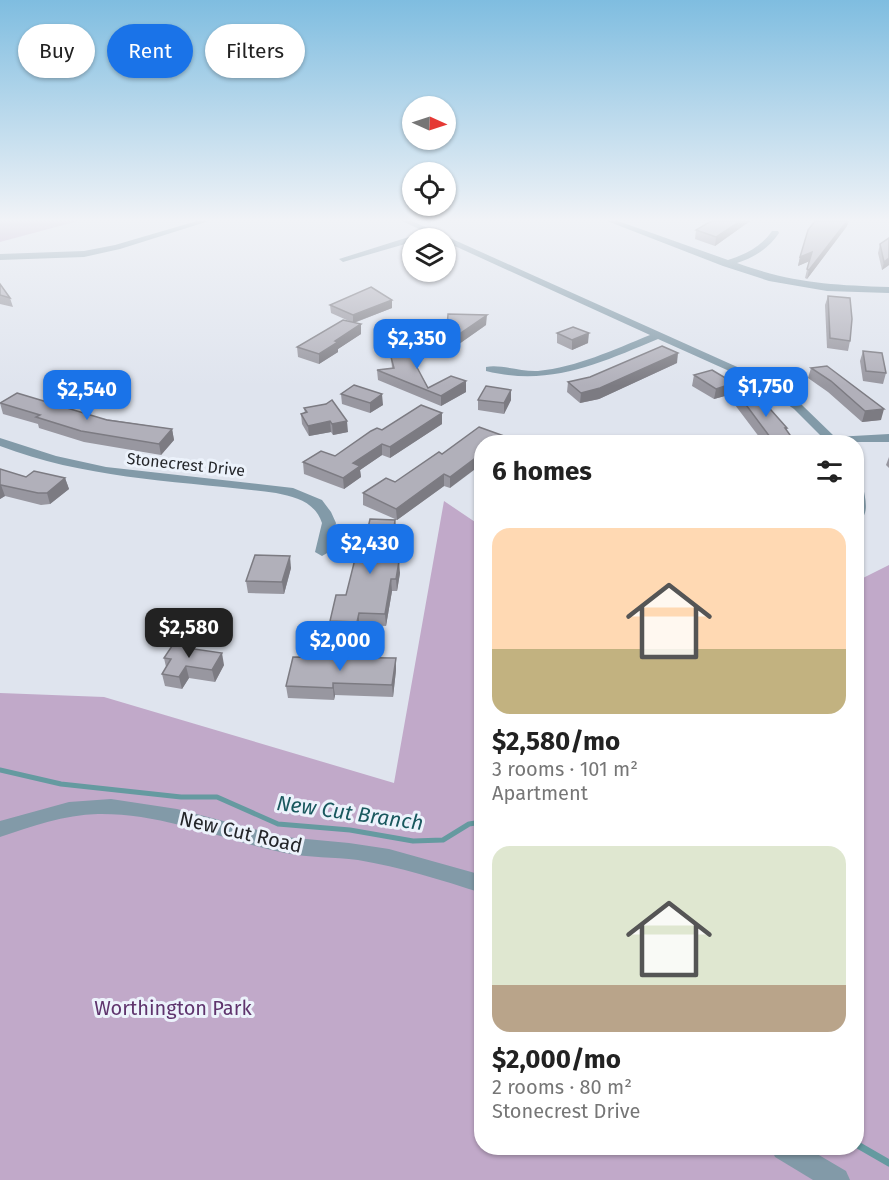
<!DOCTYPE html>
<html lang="en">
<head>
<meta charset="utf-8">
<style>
	body { margin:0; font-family:"Fira Sans",sans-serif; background:#f6f6f6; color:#222; height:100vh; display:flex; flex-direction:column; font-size:22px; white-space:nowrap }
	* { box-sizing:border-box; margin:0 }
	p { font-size:20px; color:#767676 }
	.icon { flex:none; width:33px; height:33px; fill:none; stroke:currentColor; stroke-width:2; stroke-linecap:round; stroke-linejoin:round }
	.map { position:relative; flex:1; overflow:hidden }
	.sheet { position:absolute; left:474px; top:435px; width:390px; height:720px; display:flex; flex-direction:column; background:#fff; border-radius:24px; box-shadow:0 2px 4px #0004 }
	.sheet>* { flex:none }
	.banner { position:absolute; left:18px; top:24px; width:366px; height:54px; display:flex; gap:12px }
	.needle { width:39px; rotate:93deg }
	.controls { position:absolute; left:402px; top:96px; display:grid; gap:12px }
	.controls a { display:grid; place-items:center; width:54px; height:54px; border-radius:50%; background:#fff; box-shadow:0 2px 4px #0004; font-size:30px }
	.price { position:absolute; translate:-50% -51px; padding:0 14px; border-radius:12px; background:#1a73e8; color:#fff; font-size:20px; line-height:39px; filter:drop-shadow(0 2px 3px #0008) }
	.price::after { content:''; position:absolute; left:50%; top:36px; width:18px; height:14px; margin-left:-9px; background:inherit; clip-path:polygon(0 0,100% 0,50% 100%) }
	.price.active { background:#222; color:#fff }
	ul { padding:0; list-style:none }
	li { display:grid; align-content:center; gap:12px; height:318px; padding:0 18px }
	li span { display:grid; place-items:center; height:186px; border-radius:18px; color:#555 }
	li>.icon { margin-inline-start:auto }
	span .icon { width:108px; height:108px; fill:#fffc; stroke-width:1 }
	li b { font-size:26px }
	h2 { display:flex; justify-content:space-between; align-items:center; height:72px; padding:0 18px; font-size:26px }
	.tag { padding:0 21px; border-radius:27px; background:#fff; box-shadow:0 2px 4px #0004; font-size:21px; line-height:54px }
	.tag.active { background:#1a73e8; color:#fff }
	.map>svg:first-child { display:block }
	.green { fill:#c1a9c9 }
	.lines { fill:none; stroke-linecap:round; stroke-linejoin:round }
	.stream-far1 { stroke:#659aa0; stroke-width:5 }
	.stream { stroke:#659aa0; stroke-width:7 }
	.minor { fill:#829aa8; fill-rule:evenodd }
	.wall { fill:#9897a0 }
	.shaded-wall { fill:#7c7b82 }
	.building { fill:#b1b0ba; stroke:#7c7b82; stroke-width:1.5 }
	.labels { text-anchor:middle; stroke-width:6; stroke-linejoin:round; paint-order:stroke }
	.street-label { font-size:16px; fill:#24262a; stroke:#ecf2fb }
	.near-street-label { font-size:20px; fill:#24262a; stroke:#ecf2fb }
	.near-park-label { font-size:20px; fill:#5f346d; stroke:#ecf2fb }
	.near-water-label { font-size:21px; font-style:italic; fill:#19585e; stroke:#ecf2fb }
</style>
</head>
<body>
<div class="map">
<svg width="889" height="1180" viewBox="0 0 889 1180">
	<rect width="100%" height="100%" fill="#dfe4ee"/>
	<!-- green -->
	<g class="green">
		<polygon points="0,221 78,221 0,242"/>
		<polygon points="444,501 481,526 482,1148 856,1148 857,593 861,579 889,565 889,1180 0,1180 0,693 104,697 394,783"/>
	</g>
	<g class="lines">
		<!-- stream-far1 -->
		<polyline class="stream-far1" points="0,770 61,784 181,797 217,797 278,824 350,830 413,841 443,840 469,824 482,822"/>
		<!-- stream -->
		<polyline class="stream" points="856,1144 889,1163"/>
		<!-- minor -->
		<g class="minor">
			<polygon points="197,221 209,221 120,249 84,257 0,260 0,254 84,251 115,245"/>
			<path d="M402 221H412L764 379 802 405 835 437 889 434V442H827L794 409 756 383 658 339C600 363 551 387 486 371V367C501 364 521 372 538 371 577 367 613 350 650 335L446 242V238H438Z"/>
			<path d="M607 221H618L728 260C746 254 761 247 772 231H778L779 233C768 249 755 257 737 263 792 283 831 285 889 287V293L827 291 769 281 723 266Z"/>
			<polygon points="412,236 416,238 412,238 412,242 343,262 339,259"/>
			<path d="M0 438 56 456 106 467 293 488 322 500 331 512 336 523 329 552 322 556 315 552 322 523C315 502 296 497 276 493 183 481 89 480 0 446Z"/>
			<path d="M856 482 863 486C865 498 871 517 856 522Z"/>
			<path d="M111 799 177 809 285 837 349 843 389 849 482 875V893C441 880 400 867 358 860 334 857 309 858 285 853 223 840 163 813 98 814 64 815 32 826 0 837V821L69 802Z"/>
			<polygon points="771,1148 807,1148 846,1171 850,1180 813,1180 775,1157"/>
		</g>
	</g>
	<!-- wall -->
	<g class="wall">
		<polygon points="750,221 715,246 695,239 696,230"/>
		<polygon points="847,226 807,279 805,278 809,261 798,266 800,257"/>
		<polygon points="889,238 889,265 882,270 878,253 880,244"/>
		<polygon points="0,284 10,298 13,307 0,304"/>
		<polygon points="828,296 850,341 848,351 827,348 825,305"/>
		<polygon points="392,300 392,308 354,323 361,324 361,334 338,349 338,352 319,364 298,357 297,347 349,321 331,313 330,305"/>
		<polygon points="486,325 449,351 433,347 433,337"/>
		<polygon points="557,333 588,343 572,350 557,343"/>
		<polygon points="863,351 886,373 883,384 863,381 860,361"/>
		<polygon points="429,354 416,365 428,388 466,381 466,392 441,406 378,380 377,370 392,368 391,357"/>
		<polygon points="677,363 599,399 580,403 567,392 568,382"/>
		<polygon points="827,366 881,420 862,422 828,392 808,378 811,368"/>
		<polygon points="694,375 732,394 714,399 692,386"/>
		<polygon points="341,394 383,405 370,413 342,404"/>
		<polygon points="738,394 787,428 787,431 795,442 763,442 735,405"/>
		<polygon points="478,400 511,400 504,414 478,410"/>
		<polygon points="0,403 172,429 174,440 161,455 84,442 39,428 38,424 3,414"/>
		<polygon points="326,404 348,432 333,435 331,432 309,436 302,424 301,414 305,413 304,408"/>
		<polygon points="442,413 442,424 390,458 382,455 360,470 361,477 344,489 304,474 303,462 335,456 382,430"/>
		<polygon points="504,436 503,442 482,442 450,488 444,486 397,520 395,520 397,540 393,561 400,573 397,591 392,591 386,626 359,625 358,634 331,633 330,621 346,595 361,560 395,519 363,505 363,493 395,482 442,454"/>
		<polygon points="889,457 889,468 886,465"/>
		<polygon points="0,469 26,477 65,478 69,489 50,504 41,505 5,496 0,499"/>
		<polygon points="291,568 284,594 248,593 246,581"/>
		<polygon points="192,648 224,665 215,682 189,678 182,689 165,686 162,674 166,667 164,658"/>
		<polygon points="396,670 393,697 335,695 334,700 288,698 286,686"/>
	</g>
	<!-- shaded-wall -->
	<g class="shaded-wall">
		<polygon points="740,221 750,221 715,246 716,237"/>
		<polygon points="847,221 849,221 847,226 807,279 809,270"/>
		<polygon points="812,252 810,261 798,266 800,257"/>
		<polygon points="889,258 889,265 882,270 884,262"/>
		<polygon points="392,300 392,308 353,323 353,315"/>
		<polygon points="487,315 486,325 449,351 449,341"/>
		<polygon points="361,324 361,334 338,349 338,352 319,364 319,354 335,341"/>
		<polygon points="589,333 588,343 572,350 572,340"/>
		<polygon points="429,343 429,354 412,368 412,358"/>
		<polygon points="678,353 677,363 599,399 580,403 581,393"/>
		<polygon points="466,381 466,392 441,406 441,396"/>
		<polygon points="734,383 732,394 714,399 716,389"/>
		<polygon points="511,390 511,400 504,414 504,403"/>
		<polygon points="382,394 383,405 370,413 370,403"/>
		<polygon points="884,409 881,420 862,422 865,411"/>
		<polygon points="442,413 442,424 390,458 390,447"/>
		<polygon points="330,421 331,432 309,436 308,426"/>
		<polygon points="347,421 348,432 333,435 332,424"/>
		<polygon points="172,429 174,440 161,455 159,444"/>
		<polygon points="504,436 503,442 495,442"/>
		<polygon points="382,444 382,455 360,470 361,477 344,489 343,478 353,463"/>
		<polygon points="482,453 482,464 450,488 450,477"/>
		<polygon points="444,474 444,486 397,520 396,509"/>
		<polygon points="65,478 69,489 50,504 47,493"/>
		<polygon points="0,485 1,485 5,496 0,499"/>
		<polygon points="395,520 397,540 391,573 390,561"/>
		<polygon points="290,556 291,568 284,594 282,582"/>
		<polygon points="399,561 400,573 397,591 396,579"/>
		<polygon points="391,579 392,591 386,626 385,614"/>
		<polygon points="359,613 359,625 358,634 357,622"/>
		<polygon points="222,653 224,665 215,682 212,670"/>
		<polygon points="396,658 396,670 393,697 392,685"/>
		<polygon points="186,666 189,678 182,689 179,677"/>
		<polygon points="333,683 335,695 334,700 333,688"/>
	</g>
	<!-- building -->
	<g class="building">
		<polygon points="711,221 740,221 716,237 696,230"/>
		<polygon points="815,221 847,221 809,270 807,269 812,252 800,257 808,230"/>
		<polygon points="889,238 889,258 884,262 880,244"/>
		<polygon points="0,284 10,298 0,295"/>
		<polygon points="371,287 392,300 353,315 330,305"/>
		<polygon points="828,296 850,298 852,319 850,341 830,338"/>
		<polygon points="448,314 487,315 449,341 433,337 447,328"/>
		<polygon points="343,320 361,324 335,341 338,342 319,354 297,347"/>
		<polygon points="573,327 589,333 572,340 557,333"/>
		<polygon points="413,340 429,343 412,358 428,388 451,376 466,381 441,396 377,370 394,368 391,357"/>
		<polygon points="662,346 678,353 600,388 581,393 568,382 590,377"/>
		<polygon points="863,351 882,353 886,373 866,371"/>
		<polygon points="827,366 884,409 865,411 831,381 811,368"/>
		<polygon points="712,370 734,383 716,389 694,375"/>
		<polygon points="354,385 382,394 370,403 341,394"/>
		<polygon points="486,386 511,390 504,403 478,400"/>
		<polygon points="755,392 787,428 785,428 795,442 787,442 786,440 773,441 738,394"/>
		<polygon points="17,393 107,420 172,429 159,444 81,431 36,417 40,415 0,403"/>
		<polygon points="332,400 347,421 332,424 330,421 308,426 301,414 307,412 304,408 326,404"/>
		<polygon points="421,405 442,413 390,447 382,444 353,463 360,466 343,478 303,462 321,451 335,456 371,431 377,428 382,430"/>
		<polygon points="479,427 504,436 495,442 482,442 482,453 450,477 444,474 396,509 363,493 386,478 395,482 439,452 442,454"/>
		<polygon points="0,469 26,477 34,471 65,478 47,493 38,493 1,485 0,485"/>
		<polygon points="370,519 395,520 394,528 396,528 390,561 399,561 396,579 391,579 385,614 359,613 357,622 330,621 336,595 346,595 355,559 361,560"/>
		<polygon points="255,555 290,556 282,582 246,581"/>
		<polygon points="176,640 191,642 187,648 222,653 212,670 186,666 179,677 162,674 171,659 164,658"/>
		<polygon points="293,657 396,658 392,685 333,683 333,688 286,686"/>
	</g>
	<!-- sky -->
	<linearGradient id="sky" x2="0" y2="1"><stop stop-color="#7fbde0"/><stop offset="0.57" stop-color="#f1f3f7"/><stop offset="1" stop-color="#f1f3f7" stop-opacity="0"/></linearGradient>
	<rect width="889" height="386" fill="url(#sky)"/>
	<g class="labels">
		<!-- street labels -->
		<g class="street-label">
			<text transform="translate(186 464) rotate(6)" y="6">Stonecrest Drive</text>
		</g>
		<!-- near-street labels -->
		<g class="near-street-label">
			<text transform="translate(241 832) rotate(13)" y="7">New Cut Road</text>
		</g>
		<!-- near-park labels -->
		<g class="near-park-label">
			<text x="173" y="1015">Worthington Park</text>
		</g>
		<!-- near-water labels -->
		<g class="near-water-label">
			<text transform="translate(350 813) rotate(8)" y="7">New Cut Branch</text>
		</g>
	</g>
</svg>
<div class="controls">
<a><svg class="needle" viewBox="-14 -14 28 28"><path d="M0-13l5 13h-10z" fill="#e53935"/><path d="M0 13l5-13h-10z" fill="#767676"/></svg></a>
<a><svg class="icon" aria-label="locate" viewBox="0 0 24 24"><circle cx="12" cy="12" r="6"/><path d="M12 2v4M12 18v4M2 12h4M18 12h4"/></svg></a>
<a><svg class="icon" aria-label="layers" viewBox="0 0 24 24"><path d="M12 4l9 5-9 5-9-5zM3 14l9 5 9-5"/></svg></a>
</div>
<b class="price" style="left:417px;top:370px">$2,350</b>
<b class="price" style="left:766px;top:418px">$1,750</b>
<b class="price" style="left:87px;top:421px">$2,540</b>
<b class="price" style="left:370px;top:575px">$2,430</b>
<b class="price active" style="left:189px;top:659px">$2,580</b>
<b class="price" style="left:340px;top:672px">$2,000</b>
<div class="banner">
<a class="tag">Buy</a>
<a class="tag active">Rent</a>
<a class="tag">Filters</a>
</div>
<section class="sheet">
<h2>6 homes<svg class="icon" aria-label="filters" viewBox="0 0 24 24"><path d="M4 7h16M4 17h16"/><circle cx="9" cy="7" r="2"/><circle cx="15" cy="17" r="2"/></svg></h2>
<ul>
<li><span style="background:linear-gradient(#ffd9b3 65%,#c2b280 0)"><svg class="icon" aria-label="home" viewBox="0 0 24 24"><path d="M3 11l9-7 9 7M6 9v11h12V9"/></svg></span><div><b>$2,580/mo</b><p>3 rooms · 101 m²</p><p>Apartment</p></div></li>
<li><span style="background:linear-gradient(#dfe7d0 75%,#b9a48a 0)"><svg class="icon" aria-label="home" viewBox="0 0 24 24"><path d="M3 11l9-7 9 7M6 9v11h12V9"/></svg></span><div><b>$2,000/mo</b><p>2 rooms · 80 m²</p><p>Stonecrest Drive</p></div></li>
</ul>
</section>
</div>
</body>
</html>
